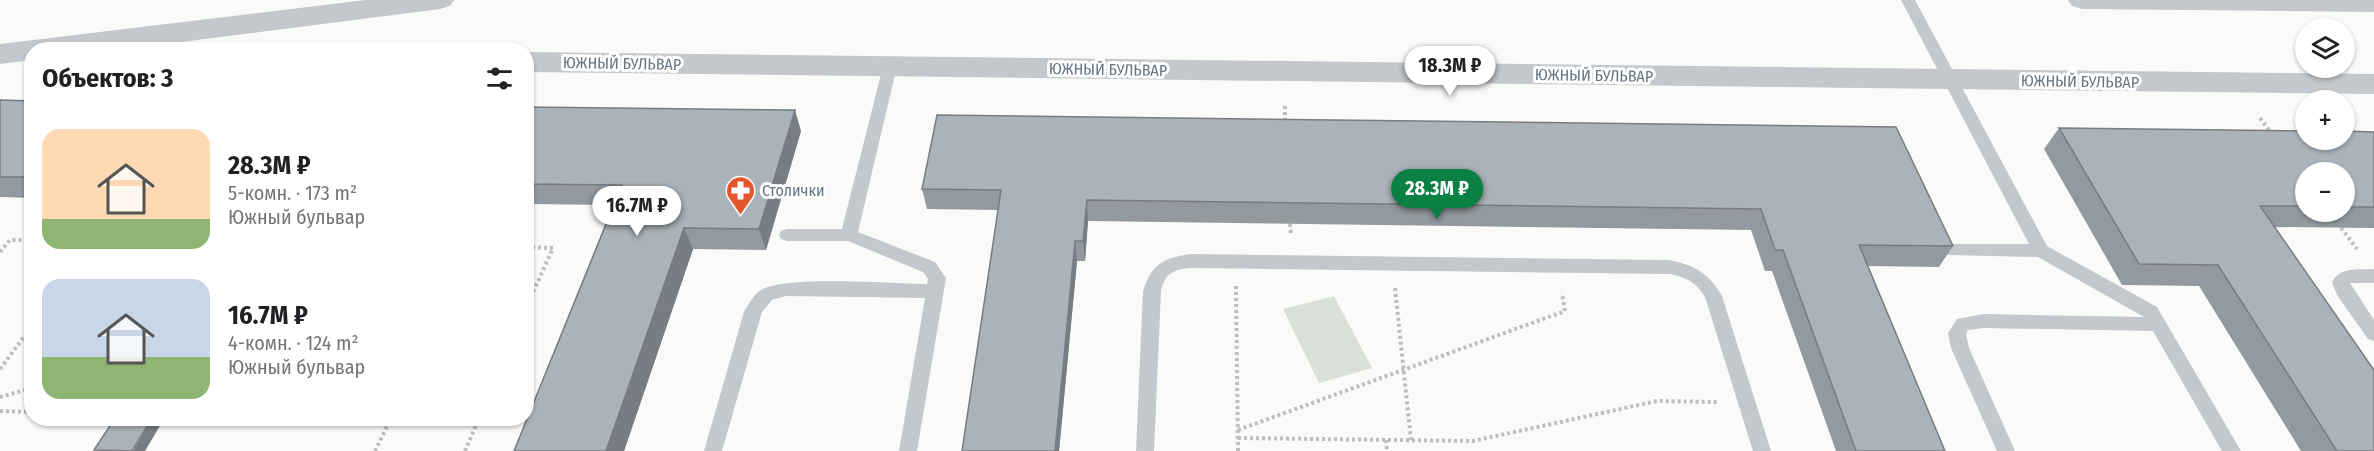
<!DOCTYPE html>
<html lang="ru">
<head>
<meta charset="utf-8">
<style>
	body { margin:0; font-family:"Fira Sans Condensed",sans-serif; background:#f2f2f2; color:#202124; height:100vh; display:flex; flex-direction:column; font-size:22px; white-space:nowrap }
	* { box-sizing:border-box; margin:0 }
	p { font-size:20px; color:#757577 }
	.icon { flex:none; width:33px; height:33px; fill:none; stroke:currentColor; stroke-width:2; stroke-linecap:round; stroke-linejoin:round }
	.map { position:relative; flex:1; overflow:hidden }
	.sheet { position:absolute; left:24px; top:42px; width:510px; height:384px; display:flex; flex-direction:column; background:#fff; border-radius:24px; box-shadow:0 2px 4px #0004 }
	.sheet>* { flex:none }
	.buttons { position:absolute; left:2295px; top:18px; display:grid; gap:12px }
	.buttons a { display:grid; place-items:center; width:60px; height:60px; border-radius:50%; background:#fff; box-shadow:0 2px 4px #0004; font-size:30px }
	.price { position:absolute; translate:-50% -51px; padding:0 14px; border-radius:21px; background:#fff; color:#222; font-size:20px; line-height:39px; filter:drop-shadow(0 2px 3px #0008) }
	.price::after { content:''; position:absolute; left:50%; top:36px; width:18px; height:14px; margin-left:-9px; background:inherit; clip-path:polygon(0 0,100% 0,50% 100%) }
	.price.selected { background:#0b8043; color:#fff }
	ul { padding:0; list-style:none }
	li { display:flex; align-items:center; gap:18px; height:150px; padding:0 18px }
	li span { display:grid; place-items:center; flex:none; width:168px; height:120px; border-radius:18px; color:#555 }
	li>.icon { margin-inline-start:auto }
	span .icon { width:72px; height:72px; fill:#fffc; stroke-width:1 }
	li b { font-size:26px }
	h2 { display:flex; justify-content:space-between; align-items:center; height:72px; padding:0 18px; font-size:26px }
	.map>svg:first-child { display:block }
	.green { fill:#dadfd7 }
	.lines { fill:none; stroke-linecap:round; stroke-linejoin:round }
	.path { stroke:#bbbfc2; stroke-width:4; stroke-dasharray:3 3; stroke-linecap:butt }
	.service { fill:#c3c8cc; fill-rule:evenodd }
	.minor { fill:#c3c8cc; fill-rule:evenodd }
	.wall { fill:#929a9f; fill-rule:evenodd }
	.shaded-wall { fill:#777d82 }
	.building { fill:#aab3b9; stroke:#777d82; stroke-width:1.5 }
	.labels { text-anchor:middle; stroke-width:6; stroke-linejoin:round; paint-order:stroke }
	.street-label { font-size:16px; fill:#657683; stroke:#fff }
	.poi-label { font-size:16px; fill:#657683; stroke:#fff; text-anchor:start }
</style>
</head>
<body>
<div class="map">
<svg width="2374" height="451" viewBox="0 0 2374 451">
	<rect width="100%" height="100%" fill="#fafaf8"/>
	<!-- green -->
	<polygon class="green" points="1334,296 1372,368 1319,383 1283,309"/>
	<g class="lines">
		<!-- path -->
		<g class="path">
			<polyline points="1285,106 1285,124"/>
			<polyline points="2260,118 2272,134"/>
			<polyline points="1290,224 1291,235"/>
			<polyline points="2341,228 2357,249"/>
			<polyline points="526,247 553,248 526,308"/>
			<polyline points="0,252 10,240 32,240"/>
			<polyline points="1236,286 1238,451"/>
			<polyline points="1395,288 1411,440"/>
			<polyline points="0,369 32,326"/>
			<polyline points="0,397 32,388"/>
			<polyline points="0,411 32,412"/>
			<polyline points="1238,430 1565,311 1562,293"/>
			<polyline points="1238,438 1473,441 1657,401 1718,402"/>
			<polyline points="1386,440 1387,451"/>
			<polyline points="375,451 391,418"/>
			<polyline points="465,451 479,418"/>
		</g>
		<!-- service -->
		<g class="service">
			<polygon points="1901,0 1915,0 2047,246 2157,307 2241,451 2222,451 2153,331 1984,328 1968,330 1966,334 1969,348 2015,451 1997,451 1951,348 1948,333 1957,319 1984,314 2144,317 2038,257 1947,255 1945,250 1947,245 1953,244 2029,244"/>
			<path d="M890 61 897 66 858 232 935 262 946 278 917 451H899L925 298 786 296 772 300 762 312 722 451H704L744 312C749 304 753 295 761 290 786 275 893 284 927 284L928 279 923 272 848 241H787L781 239 779 235 781 231 787 229H842L883 66Z"/>
			<path d="M1189 254 1669 260C1694 265 1709 273 1722 296L1771 451H1753L1705 297C1696 282 1686 277 1669 274L1189 268C1172 270 1165 274 1161 291L1154 451H1136L1143 291C1152 264 1162 259 1189 254Z"/>
			<path d="M2374 269V283H2350L2374 320V341L2368 339 2337 295 2332 282C2341 266 2358 270 2374 269Z"/>
		</g>
		<!-- minor -->
		<g class="minor">
			<polygon points="366,0 454,0 450,6 440,9 118,50 32,50 32,60 0,64 0,44"/>
			<polygon points="2068,0 2374,0 2374,12 2082,9 2072,6"/>
			<polygon points="526,52 2374,74 2374,94 526,72"/>
		</g>
	</g>
	<!-- wall -->
	<g class="wall">
		<polygon points="0,100 32,101 32,198 0,197"/>
		<polygon points="526,107 801,131 766,250 693,249 624,451 514,451 613,205 526,204"/>
		<polygon points="1896,127 1953,246 1939,267 1868,266 1945,451 1836,451 1772,271 1765,271 1751,230 1088,221 1085,261 1077,261 1059,451 962,451 998,210 927,209 922,189"/>
		<path d="M2059 128 2374 132V228L2275 227 2374 451H2301L2199 286 2122 285 2044 149ZM2306 172H2344V212H2306Z"/>
	</g>
	<!-- shaded-wall -->
	<g class="shaded-wall">
		<polygon points="795,110 801,131 766,250 759,229"/>
		<polygon points="1087,200 1088,221 1085,261 1083,241"/>
		<polygon points="684,228 693,249 624,451 606,451"/>
		<polygon points="1075,241 1077,261 1059,451 1055,451"/>
		<polygon points="152,418 155,418 161,424 145,451 133,451"/>
	</g>
	<!-- building -->
	<g class="building">
		<polygon points="0,100 32,101 32,177 0,177"/>
		<polygon points="526,107 795,110 759,229 684,228 606,451 514,451 622,185 526,184"/>
		<polygon points="937,115 1896,127 1953,246 1859,245 1945,451 1856,451 1783,250 1775,250 1761,209 1087,200 1083,241 1075,241 1055,451 962,451 1001,190 922,189"/>
		<polygon points="2059,128 2306,131 2306,140 2344,140 2344,131 2374,132 2374,207 2344,207 2344,172 2306,172 2306,206 2260,206 2374,370 2374,451 2337,451 2218,265 2139,264"/>
		<polygon points="115,418 152,418 132,451 94,450"/>
	</g>
	<!-- icons -->
	<defs>
		<symbol id="pharmacy-pin" viewBox="-11 -11 22 30"><path d="M0 17L-7.5 6A9.5 9.5 0 1 1 7.5 6Z" fill="#e4572e" stroke="#fff"/><path d="M-2-6h4v4h4v4h-4v4h-4v-4h-4v-4h4Z" fill="#fff"/></symbol>
	</defs>
	<g fill-rule="evenodd">
		<use href="#pharmacy-pin" x="724" y="174" width="33" height="45"/>
	</g>
	<g class="labels">
		<!-- street labels -->
		<g class="street-label">
			<text transform="translate(622 63) rotate(1)" y="6">ЮЖНЫЙ БУЛЬВАР</text>
			<text transform="translate(1108 69) rotate(1)" y="6">ЮЖНЫЙ БУЛЬВАР</text>
			<text transform="translate(1594 75) rotate(1)" y="6">ЮЖНЫЙ БУЛЬВАР</text>
			<text transform="translate(2080 81) rotate(1)" y="6">ЮЖНЫЙ БУЛЬВАР</text>
		</g>
		<!-- poi labels -->
		<g class="poi-label">
			<text x="762" y="196">Столички</text>
		</g>
	</g>
</svg>
<div class="buttons">
<a><svg class="icon" aria-label="layers" viewBox="0 0 24 24"><path d="M12 4l9 5-9 5-9-5zM3 14l9 5 9-5"/></svg></a>
<a>+</a>
<a>−</a>
</div>
<b class="price" style="left:1450px;top:97px">18.3M ₽</b>
<b class="price selected" style="left:1437px;top:220px">28.3M ₽</b>
<b class="price" style="left:637px;top:237px">16.7M ₽</b>
<section class="sheet">
<h2>Объектов: 3<svg class="icon" aria-label="filters" viewBox="0 0 24 24"><path d="M4 7h16M4 17h16"/><circle cx="9" cy="7" r="2"/><circle cx="15" cy="17" r="2"/></svg></h2>
<ul>
<li><span style="background:linear-gradient(#ffd9b3 75%,#8fb573 0)"><svg class="icon" aria-label="home" viewBox="0 0 24 24"><path d="M3 11l9-7 9 7M6 9v11h12V9"/></svg></span><div><b>28.3M ₽</b><p>5-комн. · 173 m²</p><p>Южный бульвар</p></div></li>
<li><span style="background:linear-gradient(#c9d6e8 65%,#8fb573 0)"><svg class="icon" aria-label="home" viewBox="0 0 24 24"><path d="M3 11l9-7 9 7M6 9v11h12V9"/></svg></span><div><b>16.7M ₽</b><p>4-комн. · 124 m²</p><p>Южный бульвар</p></div></li>
</ul>
</section>
</div>
</body>
</html>
